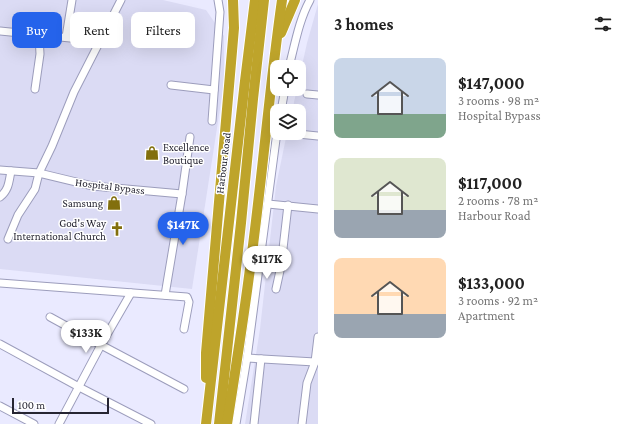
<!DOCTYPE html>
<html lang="en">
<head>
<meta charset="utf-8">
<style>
	body { margin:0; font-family:"Crimson Pro",serif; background:#f6f6f6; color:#222; height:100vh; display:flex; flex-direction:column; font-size:15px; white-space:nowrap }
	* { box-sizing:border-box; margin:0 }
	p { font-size:13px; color:#767676 }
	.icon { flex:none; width:22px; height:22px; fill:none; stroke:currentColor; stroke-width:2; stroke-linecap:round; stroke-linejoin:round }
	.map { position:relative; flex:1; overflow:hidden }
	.drawer { display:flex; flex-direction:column; background:#fff; width:312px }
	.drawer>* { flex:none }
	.hud { position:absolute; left:12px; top:12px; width:246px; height:36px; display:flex; gap:8px }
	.buttons { position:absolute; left:270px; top:60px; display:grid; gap:8px }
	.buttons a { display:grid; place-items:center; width:36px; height:36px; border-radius:8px; background:#fff; box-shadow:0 4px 16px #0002; font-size:20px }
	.scale { position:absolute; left:12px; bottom:10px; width:97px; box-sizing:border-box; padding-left:4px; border:2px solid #262532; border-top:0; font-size:11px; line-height:14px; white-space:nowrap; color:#262532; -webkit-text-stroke:3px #fff; paint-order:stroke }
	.price { position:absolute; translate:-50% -34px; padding:0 9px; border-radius:14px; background:#fff; color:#222; font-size:13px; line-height:26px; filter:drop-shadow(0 1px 2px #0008) }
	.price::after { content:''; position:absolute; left:50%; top:24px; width:12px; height:9px; margin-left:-6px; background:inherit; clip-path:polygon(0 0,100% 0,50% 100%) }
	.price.active { background:#2563eb; color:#fff }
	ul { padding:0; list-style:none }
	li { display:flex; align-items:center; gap:12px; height:100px; padding:0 16px }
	li span { display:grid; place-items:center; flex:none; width:112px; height:80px; border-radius:8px; color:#555 }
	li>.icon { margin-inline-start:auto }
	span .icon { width:48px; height:48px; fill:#fffc; stroke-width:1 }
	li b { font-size:17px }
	h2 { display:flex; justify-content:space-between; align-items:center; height:48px; padding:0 16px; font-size:17px }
	.tag { padding:0 14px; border-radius:8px; background:#fff; box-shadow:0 4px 16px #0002; font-size:14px; line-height:36px }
	.tag.active { background:#2563eb; color:#fff }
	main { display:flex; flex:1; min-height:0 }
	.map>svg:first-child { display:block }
	.built { fill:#dbdbf4 }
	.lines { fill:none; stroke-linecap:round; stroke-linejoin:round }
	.minor-casing { stroke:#9c9dbc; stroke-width:9 }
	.highway-casing { stroke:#fff; stroke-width:12 }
	.minor { stroke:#fff; stroke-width:7 }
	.highway { stroke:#bea42b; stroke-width:10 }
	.labels { text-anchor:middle; stroke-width:3; stroke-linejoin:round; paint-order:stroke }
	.poi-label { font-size:11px; fill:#262532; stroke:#fff; text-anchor:end }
	.street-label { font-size:11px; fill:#262532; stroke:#fff }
</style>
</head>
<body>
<main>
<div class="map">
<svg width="318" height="424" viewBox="0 0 318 424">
	<rect width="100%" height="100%" fill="#eaeaff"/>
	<!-- built -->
	<g class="built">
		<polygon points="0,0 163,0 206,10 224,36 224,83 192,289 0,269"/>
		<polygon points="318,4 318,424 245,424 260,329 276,186 287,133 299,133 299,111 292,111 297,89 299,89 299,79 307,43"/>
	</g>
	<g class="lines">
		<defs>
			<g id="minor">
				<polyline points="0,31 100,41"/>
				<polyline points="66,37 72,0"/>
				<path d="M289 67C295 44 299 20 310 0"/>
				<polyline points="171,85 214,90"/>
				<polyline points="35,89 40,54 39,35"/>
				<polyline points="307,94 318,95"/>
				<polyline points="281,111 285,89"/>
				<polyline points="212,121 220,12 218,0"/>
				<polyline points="298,134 318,136"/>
				<polyline points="0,170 39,173 93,186 182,194"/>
				<path d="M0 197C9 190 9 181 11 171"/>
				<polyline points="268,204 318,209"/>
				<polyline points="8,239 18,215 35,189 39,173 52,146 74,92 121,0"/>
				<polyline points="0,283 187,297 189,302 184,329"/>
				<polyline points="276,289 281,266 288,205"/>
				<polyline points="165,295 182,194 190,137"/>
				<polyline points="50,317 101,345 184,389"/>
				<polyline points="0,344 79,387 151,424"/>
				<polyline points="247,358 315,362 318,337"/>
				<polyline points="0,406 34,424"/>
				<polyline points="59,424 101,345 131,293"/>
				<polyline points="236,424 247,358 277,132"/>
				<polyline points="254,424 261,359"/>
				<polyline points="302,424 307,383 315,362"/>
			</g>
			<g id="highway">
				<polyline points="281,33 295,0"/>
				<polyline points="206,378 206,353 234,28 233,0"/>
				<polyline points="206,424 245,81 255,0"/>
				<polyline points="219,424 241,223 253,99 264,0"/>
				<path d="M227 424C236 367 245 310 252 253 263 169 270 84 282 0"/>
			</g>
		</defs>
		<!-- minor casing -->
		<use href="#minor" class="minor-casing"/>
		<!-- highway casing -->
		<use href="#highway" class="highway-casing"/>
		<!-- minor -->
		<use href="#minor" class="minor"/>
		<!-- highway -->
		<use href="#highway" class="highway"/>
	</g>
	<!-- icons -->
	<defs>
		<symbol id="shop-bare" viewBox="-9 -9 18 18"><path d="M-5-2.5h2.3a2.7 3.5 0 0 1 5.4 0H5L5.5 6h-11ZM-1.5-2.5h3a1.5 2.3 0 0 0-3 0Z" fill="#826f0d" stroke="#fff" stroke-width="2.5" paint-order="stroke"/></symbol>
		<symbol id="church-bare" viewBox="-9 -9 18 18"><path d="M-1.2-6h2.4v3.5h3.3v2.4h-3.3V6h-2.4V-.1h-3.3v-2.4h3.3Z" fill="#826f0d" stroke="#fff" stroke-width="2.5" paint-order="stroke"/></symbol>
	</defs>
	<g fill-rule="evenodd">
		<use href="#shop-bare" x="142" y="143" width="20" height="20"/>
		<use href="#shop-bare" x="104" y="193" width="20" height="20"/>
		<use href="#church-bare" x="107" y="219" width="20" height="20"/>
	</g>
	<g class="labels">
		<!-- poi labels -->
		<g class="poi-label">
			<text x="163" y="151" text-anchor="start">Excellence<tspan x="163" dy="13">Boutique</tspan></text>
			<text x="103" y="207">Samsung</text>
			<text x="106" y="227">God's Way<tspan x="106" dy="13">International Church</tspan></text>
		</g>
		<!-- street labels -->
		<g class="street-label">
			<text transform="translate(223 163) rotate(-83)" y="4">Harbour Road</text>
			<text transform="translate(110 186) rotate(7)" y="4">Hospital Bypass</text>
		</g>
	</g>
</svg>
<div class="buttons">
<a><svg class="icon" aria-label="locate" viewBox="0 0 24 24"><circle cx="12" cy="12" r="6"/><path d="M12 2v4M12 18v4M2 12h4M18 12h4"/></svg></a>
<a><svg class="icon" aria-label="layers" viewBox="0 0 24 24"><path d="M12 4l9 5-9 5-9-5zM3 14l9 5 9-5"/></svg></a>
</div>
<div class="scale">100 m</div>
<b class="price active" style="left:183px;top:246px">$147K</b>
<b class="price" style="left:267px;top:280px">$117K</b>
<b class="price" style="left:86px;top:354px">$133K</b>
<div class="hud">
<a class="tag active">Buy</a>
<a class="tag">Rent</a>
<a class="tag">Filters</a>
</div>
</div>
<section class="drawer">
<h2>3 homes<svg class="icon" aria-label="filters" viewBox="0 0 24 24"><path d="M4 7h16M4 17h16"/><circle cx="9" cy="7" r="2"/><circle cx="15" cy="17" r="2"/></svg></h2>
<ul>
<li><span style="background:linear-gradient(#c9d6e8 70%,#7fa58c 0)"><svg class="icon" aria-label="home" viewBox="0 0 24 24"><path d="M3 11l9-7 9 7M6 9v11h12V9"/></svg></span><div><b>$147,000</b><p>3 rooms · 98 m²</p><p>Hospital Bypass</p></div></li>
<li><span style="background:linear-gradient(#dfe7d0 65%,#9aa5b1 0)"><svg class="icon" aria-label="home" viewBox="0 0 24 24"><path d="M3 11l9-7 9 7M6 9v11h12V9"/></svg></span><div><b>$117,000</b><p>2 rooms · 78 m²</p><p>Harbour Road</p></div></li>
<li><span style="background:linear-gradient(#ffd9b3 70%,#9aa5b1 0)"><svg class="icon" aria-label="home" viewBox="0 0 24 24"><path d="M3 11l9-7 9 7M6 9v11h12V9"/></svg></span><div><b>$133,000</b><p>3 rooms · 92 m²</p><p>Apartment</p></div></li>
</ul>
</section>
</main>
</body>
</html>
